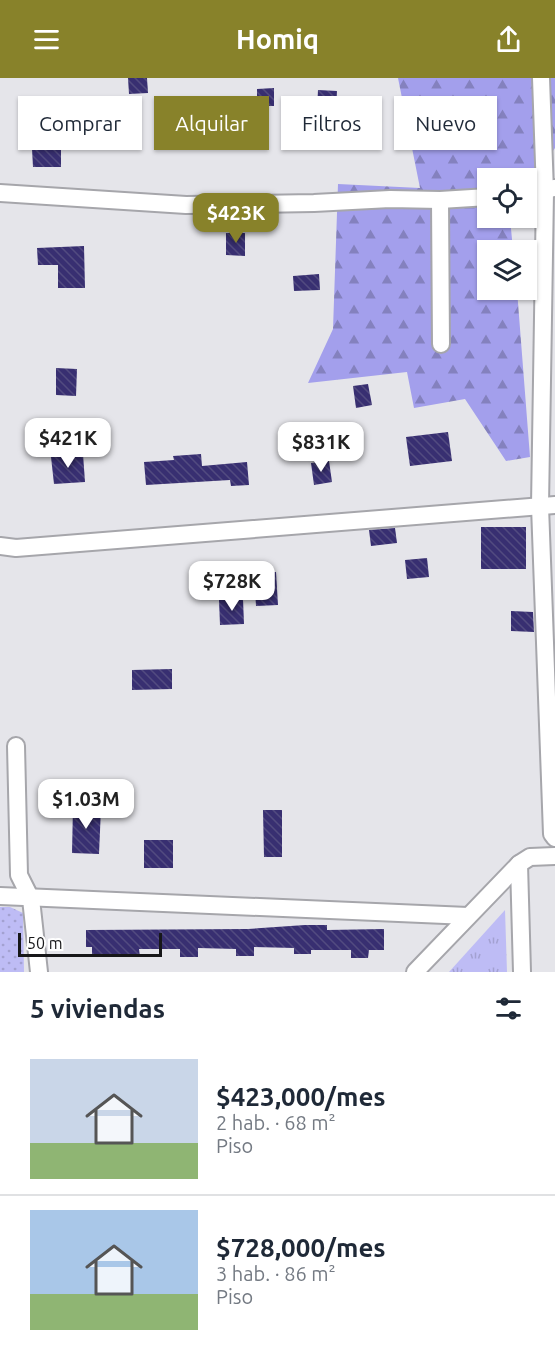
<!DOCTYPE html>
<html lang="es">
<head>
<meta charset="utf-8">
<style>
	body { margin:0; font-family:Ubuntu,sans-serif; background:#f6f6f7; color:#1f2937; height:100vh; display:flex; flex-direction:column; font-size:22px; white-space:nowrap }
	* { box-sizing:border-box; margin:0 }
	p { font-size:20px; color:#747a83 }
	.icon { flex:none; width:33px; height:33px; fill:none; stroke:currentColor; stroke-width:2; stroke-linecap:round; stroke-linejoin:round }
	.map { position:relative; height:894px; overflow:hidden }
	.side { display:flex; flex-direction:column; background:#fff; flex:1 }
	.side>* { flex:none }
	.banner { position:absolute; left:18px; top:18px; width:519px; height:54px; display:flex; gap:12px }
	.controls { position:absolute; left:477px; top:90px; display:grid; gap:12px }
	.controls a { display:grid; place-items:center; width:60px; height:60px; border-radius:0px; background:#fff; box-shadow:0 2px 4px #0004; font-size:30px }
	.scale { position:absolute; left:18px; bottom:15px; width:144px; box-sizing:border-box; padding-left:6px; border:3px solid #171719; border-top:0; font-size:16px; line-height:21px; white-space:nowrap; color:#171719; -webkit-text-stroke:4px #fff; paint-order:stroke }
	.price { position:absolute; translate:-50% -51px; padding:0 14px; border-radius:12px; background:#fff; color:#222; font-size:20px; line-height:39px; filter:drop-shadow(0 2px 3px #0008) }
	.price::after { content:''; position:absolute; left:50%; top:36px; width:18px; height:14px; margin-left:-9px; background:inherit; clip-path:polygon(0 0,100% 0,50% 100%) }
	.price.selected { background:#88822a; color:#fff }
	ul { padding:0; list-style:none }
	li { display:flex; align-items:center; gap:18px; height:150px; padding:0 30px }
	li+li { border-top:2px solid #e0e1e3 }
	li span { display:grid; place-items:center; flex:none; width:168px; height:120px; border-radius:0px; color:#555 }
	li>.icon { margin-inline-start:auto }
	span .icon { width:72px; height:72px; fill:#fffc; stroke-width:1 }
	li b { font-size:26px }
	h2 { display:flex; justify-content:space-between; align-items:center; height:72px; padding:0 30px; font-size:26px }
	.chip { padding:0 21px; border-radius:0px; background:#fff; box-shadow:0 2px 4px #0004; font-size:21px; line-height:54px }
	.chip.selected { background:#88822a; color:#fff }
	header { display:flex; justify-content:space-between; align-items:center; height:78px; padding:0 30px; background:#88822a; color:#fff; font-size:27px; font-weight:700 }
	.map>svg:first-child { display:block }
	.grass { fill:url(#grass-dots) }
	.forest { fill:url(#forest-firs) }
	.park { fill:url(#park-tufts) }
	.building { fill:url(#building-back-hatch) }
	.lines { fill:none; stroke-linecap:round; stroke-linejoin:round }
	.minor-casing { stroke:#a6a6ab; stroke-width:20 }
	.minor { stroke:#fff; stroke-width:16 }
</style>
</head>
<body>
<header><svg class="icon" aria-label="menu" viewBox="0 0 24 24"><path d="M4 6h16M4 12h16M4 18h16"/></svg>Homiq<svg class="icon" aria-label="share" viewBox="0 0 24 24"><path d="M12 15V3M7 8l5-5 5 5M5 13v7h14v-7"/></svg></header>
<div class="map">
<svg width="555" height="894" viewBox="0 0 555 894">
	<defs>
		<pattern id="grass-dots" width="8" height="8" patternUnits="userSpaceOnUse" patternTransform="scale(1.5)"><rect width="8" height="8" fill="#bebcf5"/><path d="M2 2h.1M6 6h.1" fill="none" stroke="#a3a1d1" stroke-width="1.8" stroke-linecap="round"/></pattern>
		<pattern id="forest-firs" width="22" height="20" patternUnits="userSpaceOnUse" patternTransform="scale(1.5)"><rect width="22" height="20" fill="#a39fec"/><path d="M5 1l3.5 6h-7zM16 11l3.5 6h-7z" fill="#8481be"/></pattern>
		<pattern id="park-tufts" width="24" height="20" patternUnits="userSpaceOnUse" patternTransform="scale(1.5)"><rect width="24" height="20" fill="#bebcf5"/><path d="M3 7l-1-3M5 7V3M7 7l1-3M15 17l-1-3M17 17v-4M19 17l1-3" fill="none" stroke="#a3a1d1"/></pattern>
		<pattern id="building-back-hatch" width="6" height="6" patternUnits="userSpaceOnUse" patternTransform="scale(1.5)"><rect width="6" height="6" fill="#382f71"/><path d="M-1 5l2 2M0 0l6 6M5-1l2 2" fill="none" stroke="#524b80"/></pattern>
	</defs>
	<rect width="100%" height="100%" fill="#e5e5ea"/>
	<!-- grass -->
	<polygon class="grass" points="0,829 10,829 23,835 24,894 0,894"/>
	<!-- forest -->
	<polygon class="forest" points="398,0 555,0 555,70 527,111 526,100 488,100 488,140 510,140 513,172 488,172 488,212 517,212 530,379 506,383 465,321 414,330 407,294 308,305 333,251 338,106 420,110"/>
	<!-- park -->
	<polygon class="park" points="505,832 507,894 449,894"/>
	<!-- building -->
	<g class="building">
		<polygon points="128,0 147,0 148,15 129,16"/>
		<polygon points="274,10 274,28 257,28 257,11"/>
		<polygon points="318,12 337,13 336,32 317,32"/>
		<polygon points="61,70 61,89 33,89 32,71"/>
		<polygon points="226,155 245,155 245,178 226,177"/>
		<polygon points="84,168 85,210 58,210 58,187 38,187 37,170"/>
		<polygon points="319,196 320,212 294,213 293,198"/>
		<polygon points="56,290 77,291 76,318 56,317"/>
		<polygon points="368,306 372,327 356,330 353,308"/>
		<polygon points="448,354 452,383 410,388 406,359"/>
		<polygon points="83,376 85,404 54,406 51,379"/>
		<polygon points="201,376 202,388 247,384 249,407 231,408 230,402 146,407 144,384 174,382 173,378"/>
		<polygon points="329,383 332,404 314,407 311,385"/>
		<rect x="481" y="449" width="45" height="42"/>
		<polygon points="395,450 397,465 371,468 369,452"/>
		<polygon points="427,480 429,499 407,501 405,482"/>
		<polygon points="276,494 278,527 256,528 254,496"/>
		<polygon points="243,521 244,546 220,547 219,522"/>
		<polygon points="511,533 533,534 534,554 511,553"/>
		<polygon points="172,591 172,611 132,612 132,592"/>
		<polygon points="73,729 101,730 99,776 72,775"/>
		<polygon points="263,732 282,732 282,779 264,779"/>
		<rect x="144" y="762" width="29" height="28"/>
		<polygon points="305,847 327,847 327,852 384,851 384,872 369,872 368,880 351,880 351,872 311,872 311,876 294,876 294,870 254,869 254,878 236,878 236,871 198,870 198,879 180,879 180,871 139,871 140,879 123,879 122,877 92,876 92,869 86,869 86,852 248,851"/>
	</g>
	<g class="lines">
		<defs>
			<g id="minor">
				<polyline points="541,0 545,114 540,428 552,756 555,760"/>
				<polyline points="0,115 186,127 314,125 390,121 440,122 488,119"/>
				<polyline points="526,115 555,110"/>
				<polyline points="440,122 441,266"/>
				<polyline points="0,468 16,470 555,427"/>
				<polyline points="16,668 19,797 31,821 39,894"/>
				<polyline points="519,786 522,894"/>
				<polyline points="0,818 468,838"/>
				<polyline points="415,894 519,786 530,779 555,778"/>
			</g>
		</defs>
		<!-- minor casing -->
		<use href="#minor" class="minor-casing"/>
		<!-- minor -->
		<use href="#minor" class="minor"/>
	</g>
</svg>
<div class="controls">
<a><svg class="icon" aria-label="locate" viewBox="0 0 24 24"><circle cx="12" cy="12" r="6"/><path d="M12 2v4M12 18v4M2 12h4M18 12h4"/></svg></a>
<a><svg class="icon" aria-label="layers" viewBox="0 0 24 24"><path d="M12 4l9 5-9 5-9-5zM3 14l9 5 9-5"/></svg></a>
</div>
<div class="scale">50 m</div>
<b class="price selected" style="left:236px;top:166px">$423K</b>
<b class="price" style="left:68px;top:391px">$421K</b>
<b class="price" style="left:321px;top:395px">$831K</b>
<b class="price" style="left:232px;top:534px">$728K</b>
<b class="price" style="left:86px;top:752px">$1.03M</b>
<div class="banner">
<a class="chip">Comprar</a>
<a class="chip selected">Alquilar</a>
<a class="chip">Filtros</a>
<a class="chip">Nuevo</a>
</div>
</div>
<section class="side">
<h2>5 viviendas<svg class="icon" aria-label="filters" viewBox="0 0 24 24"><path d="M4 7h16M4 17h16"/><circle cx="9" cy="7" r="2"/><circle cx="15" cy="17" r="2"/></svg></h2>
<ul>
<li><span style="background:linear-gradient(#c9d6e8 70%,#8fb573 0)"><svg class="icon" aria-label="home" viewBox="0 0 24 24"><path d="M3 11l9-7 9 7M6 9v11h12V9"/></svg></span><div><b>$423,000/mes</b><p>2 hab. · 68 m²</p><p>Piso</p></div></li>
<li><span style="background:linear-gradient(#a9c7e8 70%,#8fb573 0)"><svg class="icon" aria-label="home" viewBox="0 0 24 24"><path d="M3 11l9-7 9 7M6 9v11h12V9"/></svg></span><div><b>$728,000/mes</b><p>3 hab. · 86 m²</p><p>Piso</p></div></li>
</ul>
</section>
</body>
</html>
